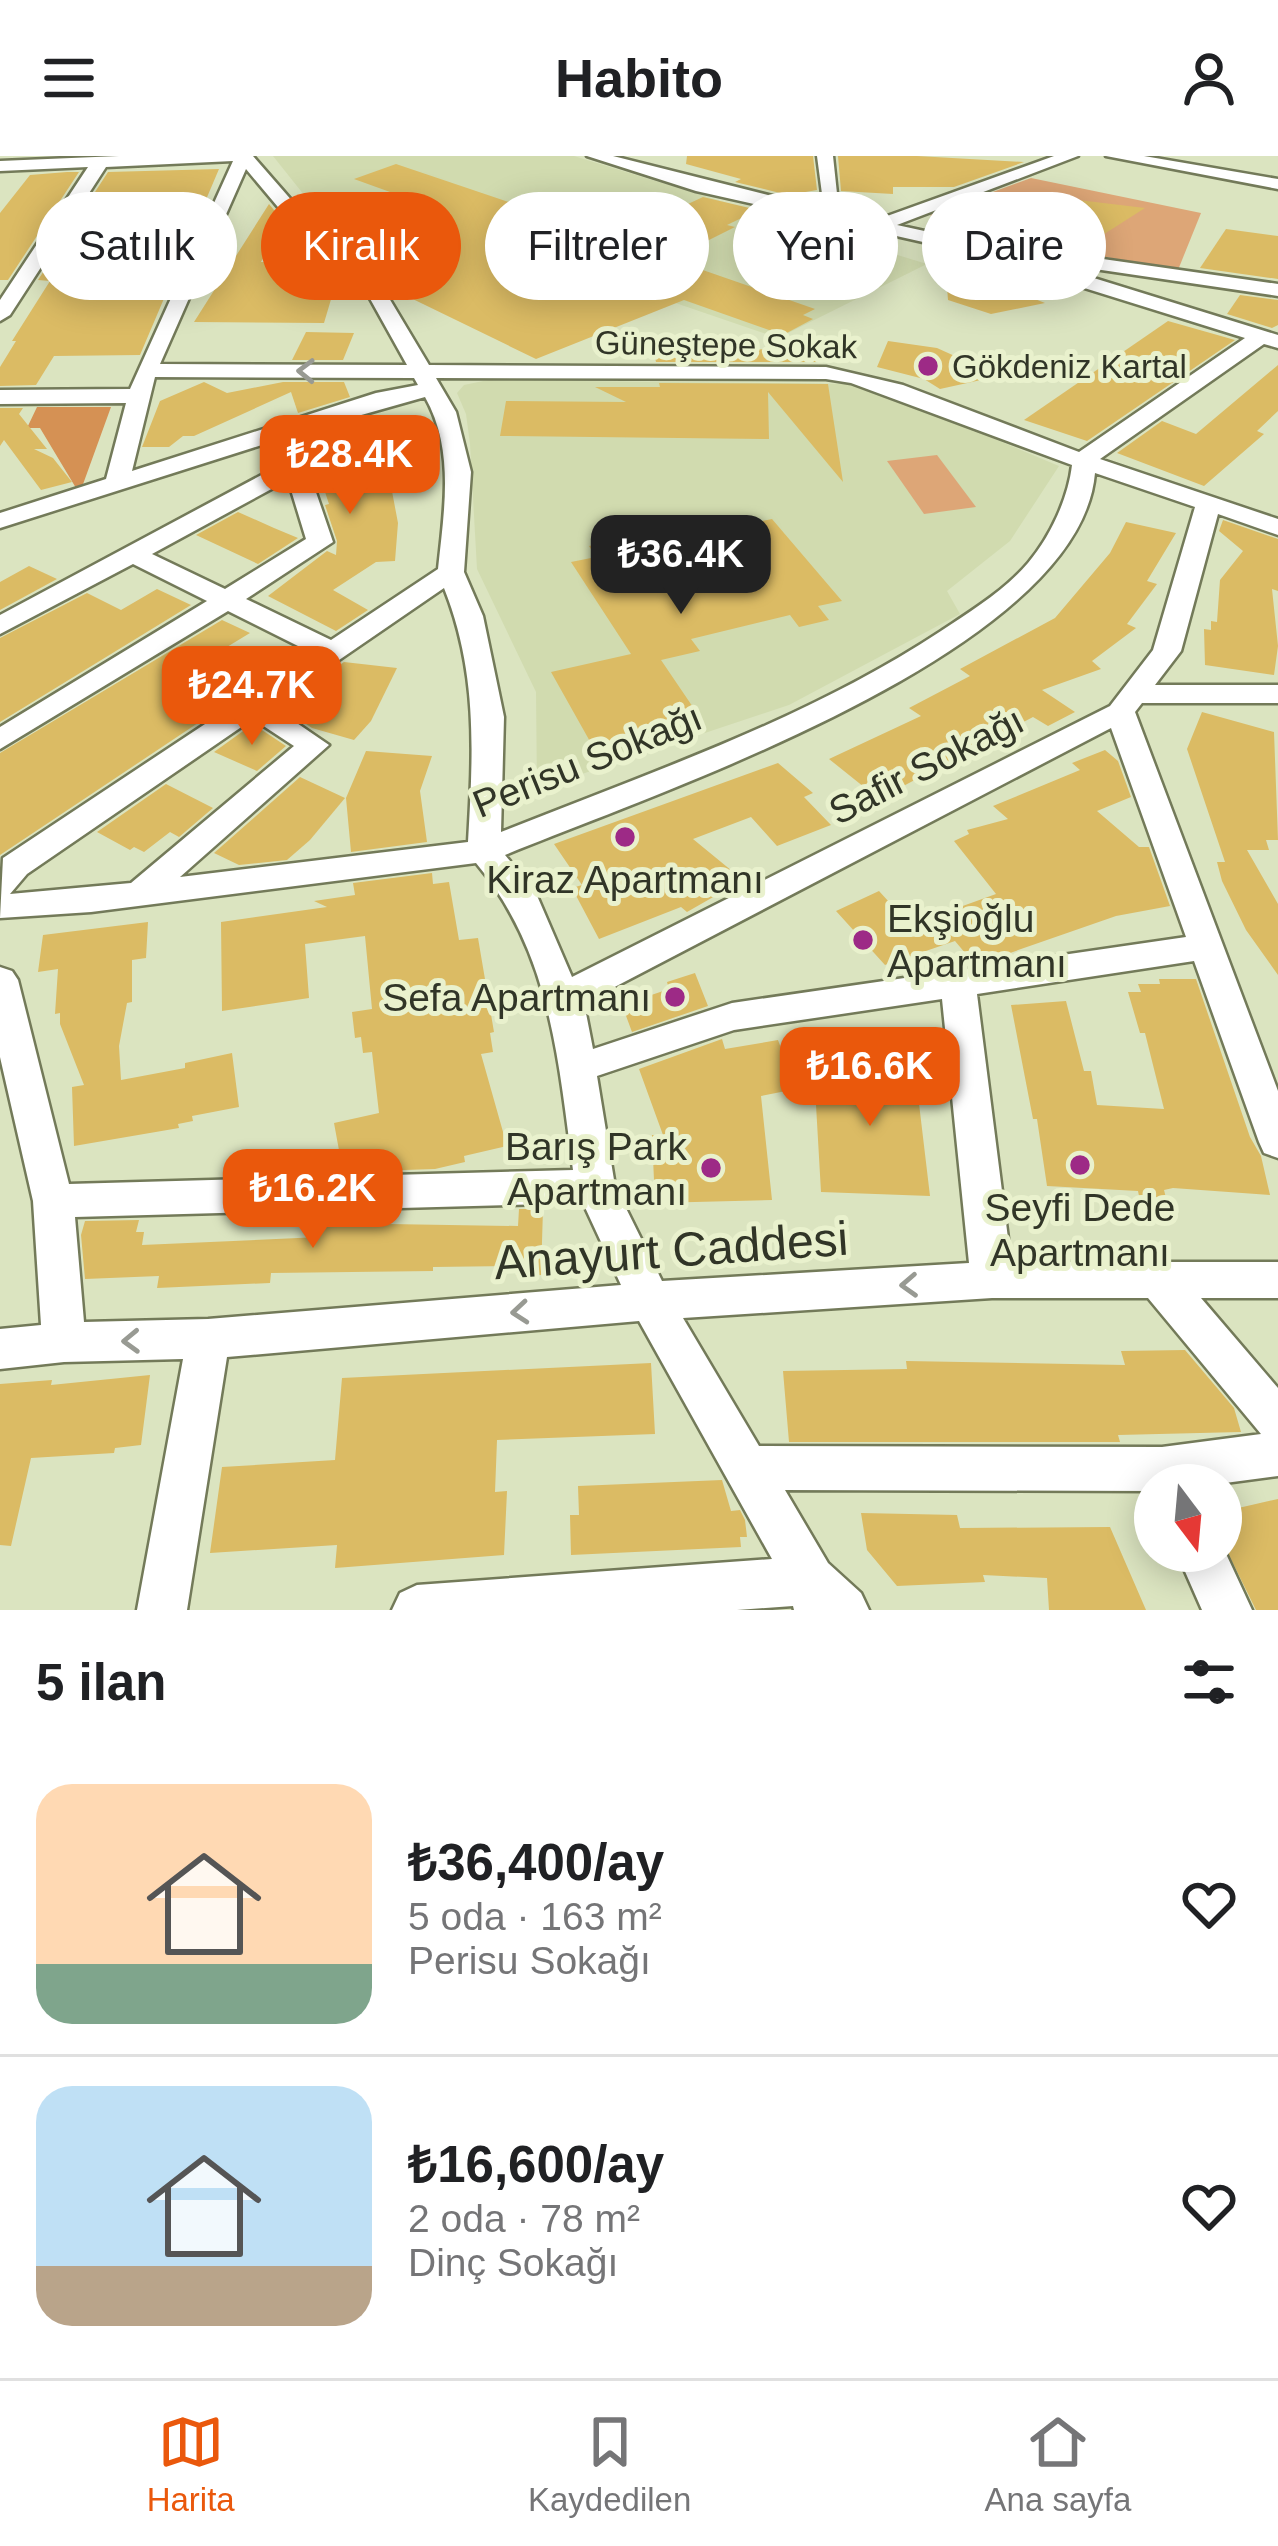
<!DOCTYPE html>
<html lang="tr">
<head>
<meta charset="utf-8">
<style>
	body { margin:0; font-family:Helvetica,sans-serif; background:#f2f2f2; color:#202124; height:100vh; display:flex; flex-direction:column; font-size:45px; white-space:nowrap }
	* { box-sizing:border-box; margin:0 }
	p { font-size:39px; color:#757577 }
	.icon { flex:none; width:66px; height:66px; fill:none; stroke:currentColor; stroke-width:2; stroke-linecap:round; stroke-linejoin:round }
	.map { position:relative; height:1454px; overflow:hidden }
	.side { display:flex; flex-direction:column; background:#fff; flex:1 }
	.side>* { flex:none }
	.hud { position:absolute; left:36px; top:36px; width:1206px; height:108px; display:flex; gap:24px }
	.needle { width:78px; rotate:164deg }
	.buttons { position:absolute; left:1134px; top:1308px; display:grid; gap:24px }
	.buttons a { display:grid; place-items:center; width:108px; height:108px; border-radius:50%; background:#fff; box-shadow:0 6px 30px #0003; font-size:60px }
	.price { position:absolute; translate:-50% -102px; padding:0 27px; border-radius:24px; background:#ea580c; color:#fff; font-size:39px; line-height:78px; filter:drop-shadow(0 3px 6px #0008) }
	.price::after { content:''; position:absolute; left:50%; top:72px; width:36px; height:27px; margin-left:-18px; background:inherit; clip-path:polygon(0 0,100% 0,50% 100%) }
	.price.active { background:#222; color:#fff }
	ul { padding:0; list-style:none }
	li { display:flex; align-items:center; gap:36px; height:300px; padding:0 36px }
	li+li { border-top:3px solid #e0e0e0 }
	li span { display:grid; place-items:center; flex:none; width:336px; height:240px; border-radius:36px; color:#555 }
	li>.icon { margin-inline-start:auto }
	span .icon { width:144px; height:144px; fill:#fffc; stroke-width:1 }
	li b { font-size:51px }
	h2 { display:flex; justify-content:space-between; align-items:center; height:144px; padding:0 36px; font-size:51px }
	.tag { padding:0 42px; border-radius:54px; background:#fff; box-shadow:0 6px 30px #0003; font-size:42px; line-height:108px }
	.tag.active { background:#ea580c; color:#fff }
	header { display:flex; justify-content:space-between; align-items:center; height:156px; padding:0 36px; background:#fff; font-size:54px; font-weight:800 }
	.dock { display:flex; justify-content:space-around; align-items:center; height:168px; border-top:3px solid #e0e0e0; background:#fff; font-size:33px; color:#757577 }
	.dock a { display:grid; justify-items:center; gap:6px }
	.dock .active { color:#ea580c }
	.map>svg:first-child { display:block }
	.built { fill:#d1dbaf }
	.green { fill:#dda677 }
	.forest { fill:#d59154 }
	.building { fill:#dbbb64 }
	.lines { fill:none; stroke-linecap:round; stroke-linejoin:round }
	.minor-casing { stroke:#737a59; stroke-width:5 }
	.minor { fill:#fff; fill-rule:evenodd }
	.oneway { stroke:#989a93 }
	.poi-dot { fill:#9d2a86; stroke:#e9f1cd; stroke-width:4.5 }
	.labels { text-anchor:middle; stroke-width:10; stroke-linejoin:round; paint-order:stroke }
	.far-street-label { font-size:33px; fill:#313527; stroke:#e9f1cd }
	.far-poi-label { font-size:33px; fill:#313527; stroke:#e9f1cd; text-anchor:start }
	.street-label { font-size:39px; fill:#313527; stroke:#e9f1cd }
	.poi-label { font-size:39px; fill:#313527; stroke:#e9f1cd }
	.near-street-label { font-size:48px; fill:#313527; stroke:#e9f1cd }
</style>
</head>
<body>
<header><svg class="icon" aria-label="menu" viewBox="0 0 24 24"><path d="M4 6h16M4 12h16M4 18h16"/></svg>Habito<svg class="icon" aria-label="person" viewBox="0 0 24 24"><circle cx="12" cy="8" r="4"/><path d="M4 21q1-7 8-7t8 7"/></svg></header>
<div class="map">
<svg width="1278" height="1454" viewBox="0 0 1278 1454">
	<rect width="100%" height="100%" fill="#dbe4c0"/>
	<!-- built -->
	<g class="built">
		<polygon points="273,0 574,0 927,108 778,182 421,60 324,64"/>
		<polygon points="488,224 863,228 1059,310 1010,385 947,435 960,458 789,549 537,633 536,536 477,413 470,288 466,258 457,237 464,229"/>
	</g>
	<!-- green -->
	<g class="green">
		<polygon points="1031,22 1201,57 1178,114 950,73 930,59"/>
		<polygon points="937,299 976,351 924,358 887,305"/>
	</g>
	<!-- forest -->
	<polygon class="forest" points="37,251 111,251 82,331 76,332 40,272 27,272"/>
	<!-- building -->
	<g class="building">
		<polygon points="687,0 813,0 817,34 788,39 735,26 741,23 686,8"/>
		<polygon points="838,0 917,0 1024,6 954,31 893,31 893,38 841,35"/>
		<polygon points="396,8 615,82 703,41 758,54 727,69 735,71 671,103 815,153 803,159 813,163 783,179 684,144 536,203 388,131 384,127 414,116 356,91 451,58 354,23"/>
		<polygon points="219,13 140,199 54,200 36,229 0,230 0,211 16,185 12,185 50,125 38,124 108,16"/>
		<polygon points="67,16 79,16 8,124 0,124 0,57 30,19"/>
		<polygon points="1070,43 1145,52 1098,82 1066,75 1042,63"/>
		<polygon points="269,48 283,65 261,106 311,107 315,140 332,140 324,167 194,166"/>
		<polygon points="1226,73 1278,80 1278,123 1200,112"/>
		<polygon points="946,118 987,124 1045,147 991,158 948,144"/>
		<polygon points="1240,139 1278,144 1278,169 1272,172 1227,158"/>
		<polygon points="1168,165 1235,184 1087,285 1024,264"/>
		<polygon points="306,176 354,177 343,204 292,204"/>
		<polygon points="888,185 937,192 999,220 940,233 924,223 877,211"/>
		<polygon points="802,192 824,200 825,206 656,206 654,197"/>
		<polygon points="1278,209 1278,255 1257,275 1264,278 1204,330 1117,297 1162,265 1196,278"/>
		<polygon points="204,226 227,237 283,226 344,226 350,241 298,257 291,236 194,280 183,280 169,291 142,291 160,245"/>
		<polygon points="659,227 828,228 843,326 768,236 769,283 500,280 506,245 626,246 595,231 660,231"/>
		<polygon points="0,252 23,252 19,258 47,293 34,293 53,302 72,326 41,334 4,284 0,290"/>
		<polygon points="393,259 400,277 397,329 391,330 398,367 395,405 376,406 333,434 368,454 336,475 268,440 327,395 336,399 337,385 325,349 329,348 306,279"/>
		<polygon points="238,356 274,372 298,382 258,408 196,379"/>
		<polygon points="772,363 842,445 818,450 829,464 799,471 790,459 691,483 700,495 661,504 701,563 592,589 551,516 631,498 571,406 596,401 589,390 618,384 625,394"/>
		<polygon points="1223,364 1278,383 1278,435 1272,433 1278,490 1274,519 1205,509 1204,473 1211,474 1211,465 1217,466 1220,424 1243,395 1219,375"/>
		<polygon points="1126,366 1176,377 1147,425 1157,428 1127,468 1136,472 1092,505 1101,513 1042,534 1075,556 1048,570 1033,561 879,643 829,603 921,560 909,552 970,520 960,513 1055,462 1110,397"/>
		<polygon points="29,410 57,423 0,454 0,426"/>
		<polygon points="157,433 191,449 0,566 0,482 87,437 121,454"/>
		<polygon points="222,464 250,477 222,494 270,519 0,699 0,597"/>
		<polygon points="344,506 397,512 371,565 354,584 312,572 280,550"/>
		<polygon points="1202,556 1274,576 1278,684 1266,684 1269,694 1247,694 1278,748 1278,819 1246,774 1222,725 1217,706 1225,706 1187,593"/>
		<polygon points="253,568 286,590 257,615 214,596"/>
		<polygon points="1105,594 1118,605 1131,641 1097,655 1139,691 1149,691 1170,750 1116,760 984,806 980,801 971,804 955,785 885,809 836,755 879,735 910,769 996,738 954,685 969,678 967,674 1008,663 993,650 1080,614 1072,607"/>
		<polygon points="366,595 432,600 420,635 427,686 351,696 346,642"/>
		<polygon points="778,607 813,637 804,641 831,669 777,690 751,661 693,683 743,724 687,756 681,751 599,783 572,732 582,729 554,688"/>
		<polygon points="300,621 345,642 310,684 287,704 239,709 214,697"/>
		<polygon points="166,628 213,652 179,681 170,676 144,696 134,691 130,694 97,676"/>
		<polygon points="432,717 433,728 449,726 459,784 478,782 494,876 490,877 493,896 481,898 507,990 464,1000 465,1006 435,1013 343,1016 334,967 379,957 372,896 363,897 361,881 355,882 352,856 372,853 365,780 305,788 309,842 222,855 221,766 327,751 314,745 355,739 353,727"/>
		<polygon points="148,766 146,802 132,804 132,846 127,847 119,890 121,924 185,912 185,907 232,897 239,951 192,960 193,965 178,968 179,972 74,990 72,931 84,929 60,868 60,857 55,858 58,813 38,816 43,779"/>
		<polygon points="695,817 708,850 632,876 622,849 669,833 667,826"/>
		<polygon points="1159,823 1196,823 1250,981 1261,1000 1270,1039 1173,1032 1164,1034 1166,1042 1139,1040 1138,1035 1047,1030 1037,963 1033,963 1011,849 1066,845 1084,915 1091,915 1097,949 1164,953 1145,877 1140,877 1128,836 1141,836 1138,828 1160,828"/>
		<polygon points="722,883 725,893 778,884 796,933 761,940 772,1044 655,1047 652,979 663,979 639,913"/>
		<polygon points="846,892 872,893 873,908 880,913 915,914 930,1040 821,1036 814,914 837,914 837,907 847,908"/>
		<polygon points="519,1053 543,1053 541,1119 516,1120 516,1110 433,1111 433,1115 271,1117 270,1127 157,1132 159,1120 85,1123 81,1079 85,1065 139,1064 136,1076 144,1076 142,1089 320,1081 322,1067 352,1067 351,1058 389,1057 388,1068 518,1070"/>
		<polygon points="1185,1194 1234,1252 1241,1276 1118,1279 1120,1286 789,1286 783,1215 907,1213 906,1205 1125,1209 1121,1195"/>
		<polygon points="651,1207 655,1278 497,1284 495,1336 507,1335 504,1399 335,1412 337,1389 210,1397 222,1311 335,1304 342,1222"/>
		<polygon points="150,1219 141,1289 115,1292 114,1297 31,1302 11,1390 0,1389 0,1228 52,1224 51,1229"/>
		<polygon points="722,1324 731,1355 740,1354 745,1364 747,1381 740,1381 741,1391 571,1399 570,1359 579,1359 578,1330"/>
		<polygon points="1278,1343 1278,1454 1256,1454 1221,1383 1221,1356"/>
		<polygon points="861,1357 957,1359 960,1372 1110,1371 1146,1454 1049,1454 1047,1422 983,1419 985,1426 897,1430 867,1394"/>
	</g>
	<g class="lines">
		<defs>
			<g id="minor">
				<path d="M119 0H253L328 86 383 132 429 209 826 211 903 229 1079 296 1245 182 972 97 696 35 587 0H613L824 53 817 0H833L838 47 845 57 876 64 1054 0H1078L897 69 984 88 1278 179V192L1264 188 1100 303 1278 363V379L1218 358 1181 495 1155 529H1278V547H1142L1135 556 1278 935V1002L1264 997 1259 986 1194 805 977 838 1011 1106H1278V1142H1201L1278 1232V1320L1210 1329H1155V1335L785 1334 828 1407 861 1437 869 1454H794L793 1450 737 1454H392L400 1437 417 1429 772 1403 639 1165 227 1201 187 1454H137L183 1203 64 1206 0 1213V1173L41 1169 33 1045 0 901V811L12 815 18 824 69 1028 573 1014C558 903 551 797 476 707L91 756 0 762 3 702 312 497 228 455 0 593V571L207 445 133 408 0 478V459L282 308 268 287 0 372V357L106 323 126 247 0 248V234L130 233 233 5 106 11 10 159 0 165V144L88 11 0 15V5ZM246 13 314 94 368 139 407 209 160 208ZM155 221 414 222 418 229 376 237 132 315ZM436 222 826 223 851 227 1072 309C1068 343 1050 381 1028 407 1004 435 971 455 941 475 806 564 651 616 501 676L504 561 483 460 464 416 471 316 456 256ZM425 241C455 294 444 355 438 413L331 484 246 443 333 386 307 310 287 280ZM1095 317 1195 351 1153 494 1110 550 572 821 535 735 505 699C652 638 1080 497 1095 317ZM288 324 306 383 225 433 152 398ZM444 432C478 517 473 597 468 686L180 721 329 589 272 550ZM253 563 294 590 131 727 10 738 27 718ZM1111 572 1186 781 732 847 593 893 584 847ZM942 843 969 1107 662 1125 615 1030 597 920 734 874ZM583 1047 621 1129 208 1163 84 1166 75 1061ZM992 1142H1148L1261 1278 1162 1291 759 1290 683 1162Z"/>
				<polygon points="1106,0 1144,0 1278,23 1278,33"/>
				<polygon points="1054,96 1278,128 1278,140 1047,106 1047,98"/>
				<polygon points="1221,1387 1252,1454 1202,1454 1176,1395 1221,1395"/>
			</g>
		</defs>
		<!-- minor casing -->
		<use href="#minor" class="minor-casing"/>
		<!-- minor -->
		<use href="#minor" class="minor"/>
	</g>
	<!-- one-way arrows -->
	<defs><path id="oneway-chevron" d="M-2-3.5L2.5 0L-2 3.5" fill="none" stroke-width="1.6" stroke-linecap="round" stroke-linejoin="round" transform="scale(3)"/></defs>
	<g class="oneway">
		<use href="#oneway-chevron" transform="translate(306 215) rotate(-179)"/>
		<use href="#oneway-chevron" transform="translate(909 1129) rotate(177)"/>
		<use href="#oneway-chevron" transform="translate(520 1156) rotate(175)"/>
		<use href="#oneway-chevron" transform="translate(131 1185) rotate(178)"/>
	</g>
	<!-- markers -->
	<g class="poi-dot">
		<circle cx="928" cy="210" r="12"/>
		<circle cx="625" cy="681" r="12"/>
		<circle cx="863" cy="784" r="12"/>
		<circle cx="675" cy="841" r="12"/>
		<circle cx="1080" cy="1009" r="12"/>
		<circle cx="711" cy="1012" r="12"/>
	</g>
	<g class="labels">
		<!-- far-street labels -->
		<g class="far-street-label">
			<text transform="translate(726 188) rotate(1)" y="12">Güneştepe Sokak</text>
		</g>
		<!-- far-poi labels -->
		<g class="far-poi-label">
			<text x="952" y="222">Gökdeniz Kartal</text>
		</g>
		<!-- street labels -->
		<g class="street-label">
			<text transform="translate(587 604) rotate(-22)" y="14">Perisu Sokağı</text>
			<text transform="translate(926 609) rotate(-27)" y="14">Safir Sokağı</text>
		</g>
		<!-- poi labels -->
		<g class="poi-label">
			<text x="625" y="737">Kiraz Apartmanı</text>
			<text x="887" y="776" text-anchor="start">Ekşioğlu<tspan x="887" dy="45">Apartmanı</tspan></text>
			<text x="651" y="855" text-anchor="end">Sefa Apartmanı</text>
			<text x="687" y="1004" text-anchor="end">Barış Park<tspan x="687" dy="45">Apartmanı</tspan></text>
			<text x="1080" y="1065">Seyfi Dede<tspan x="1080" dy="45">Apartmanı</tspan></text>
		</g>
		<!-- near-street labels -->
		<g class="near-street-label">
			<text transform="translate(671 1094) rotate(-4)" y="17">Anayurt Caddesi</text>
		</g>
	</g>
</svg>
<div class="buttons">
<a><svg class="needle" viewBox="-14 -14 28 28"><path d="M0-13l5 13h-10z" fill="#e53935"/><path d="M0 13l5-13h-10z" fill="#757577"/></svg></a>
</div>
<b class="price" style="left:350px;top:361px">₺28.4K</b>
<b class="price active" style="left:681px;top:461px">₺36.4K</b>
<b class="price" style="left:252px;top:592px">₺24.7K</b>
<b class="price" style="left:870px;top:973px">₺16.6K</b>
<b class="price" style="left:313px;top:1095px">₺16.2K</b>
<div class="hud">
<a class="tag">Satılık</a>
<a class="tag active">Kiralık</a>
<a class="tag">Filtreler</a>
<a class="tag">Yeni</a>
<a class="tag">Daire</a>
</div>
</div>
<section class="side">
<h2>5 ilan<svg class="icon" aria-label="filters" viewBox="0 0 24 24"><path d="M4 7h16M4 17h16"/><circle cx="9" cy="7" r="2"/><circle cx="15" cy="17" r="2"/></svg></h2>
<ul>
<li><span style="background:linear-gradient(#ffd9b3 75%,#7fa58c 0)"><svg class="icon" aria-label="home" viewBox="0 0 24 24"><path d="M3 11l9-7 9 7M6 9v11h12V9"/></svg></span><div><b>₺36,400/ay</b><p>5 oda · 163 m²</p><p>Perisu Sokağı</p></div><svg class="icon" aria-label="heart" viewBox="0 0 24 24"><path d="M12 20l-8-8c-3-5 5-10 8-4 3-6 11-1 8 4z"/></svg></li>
<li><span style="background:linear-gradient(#bfe0f5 75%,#b9a48a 0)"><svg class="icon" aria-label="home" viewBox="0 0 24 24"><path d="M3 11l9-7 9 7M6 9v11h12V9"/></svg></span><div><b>₺16,600/ay</b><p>2 oda · 78 m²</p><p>Dinç Sokağı</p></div><svg class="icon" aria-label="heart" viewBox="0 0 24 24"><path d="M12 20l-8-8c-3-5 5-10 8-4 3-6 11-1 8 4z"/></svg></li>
</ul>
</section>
<nav class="dock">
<a class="active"><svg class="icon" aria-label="map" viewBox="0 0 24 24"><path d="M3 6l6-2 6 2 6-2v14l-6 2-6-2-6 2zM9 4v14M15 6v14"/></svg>Harita</a>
<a><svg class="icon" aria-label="saved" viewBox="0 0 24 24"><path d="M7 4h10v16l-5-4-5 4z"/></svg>Kaydedilen</a>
<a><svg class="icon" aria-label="home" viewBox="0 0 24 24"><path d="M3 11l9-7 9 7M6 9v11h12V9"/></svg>Ana sayfa</a>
</nav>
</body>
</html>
